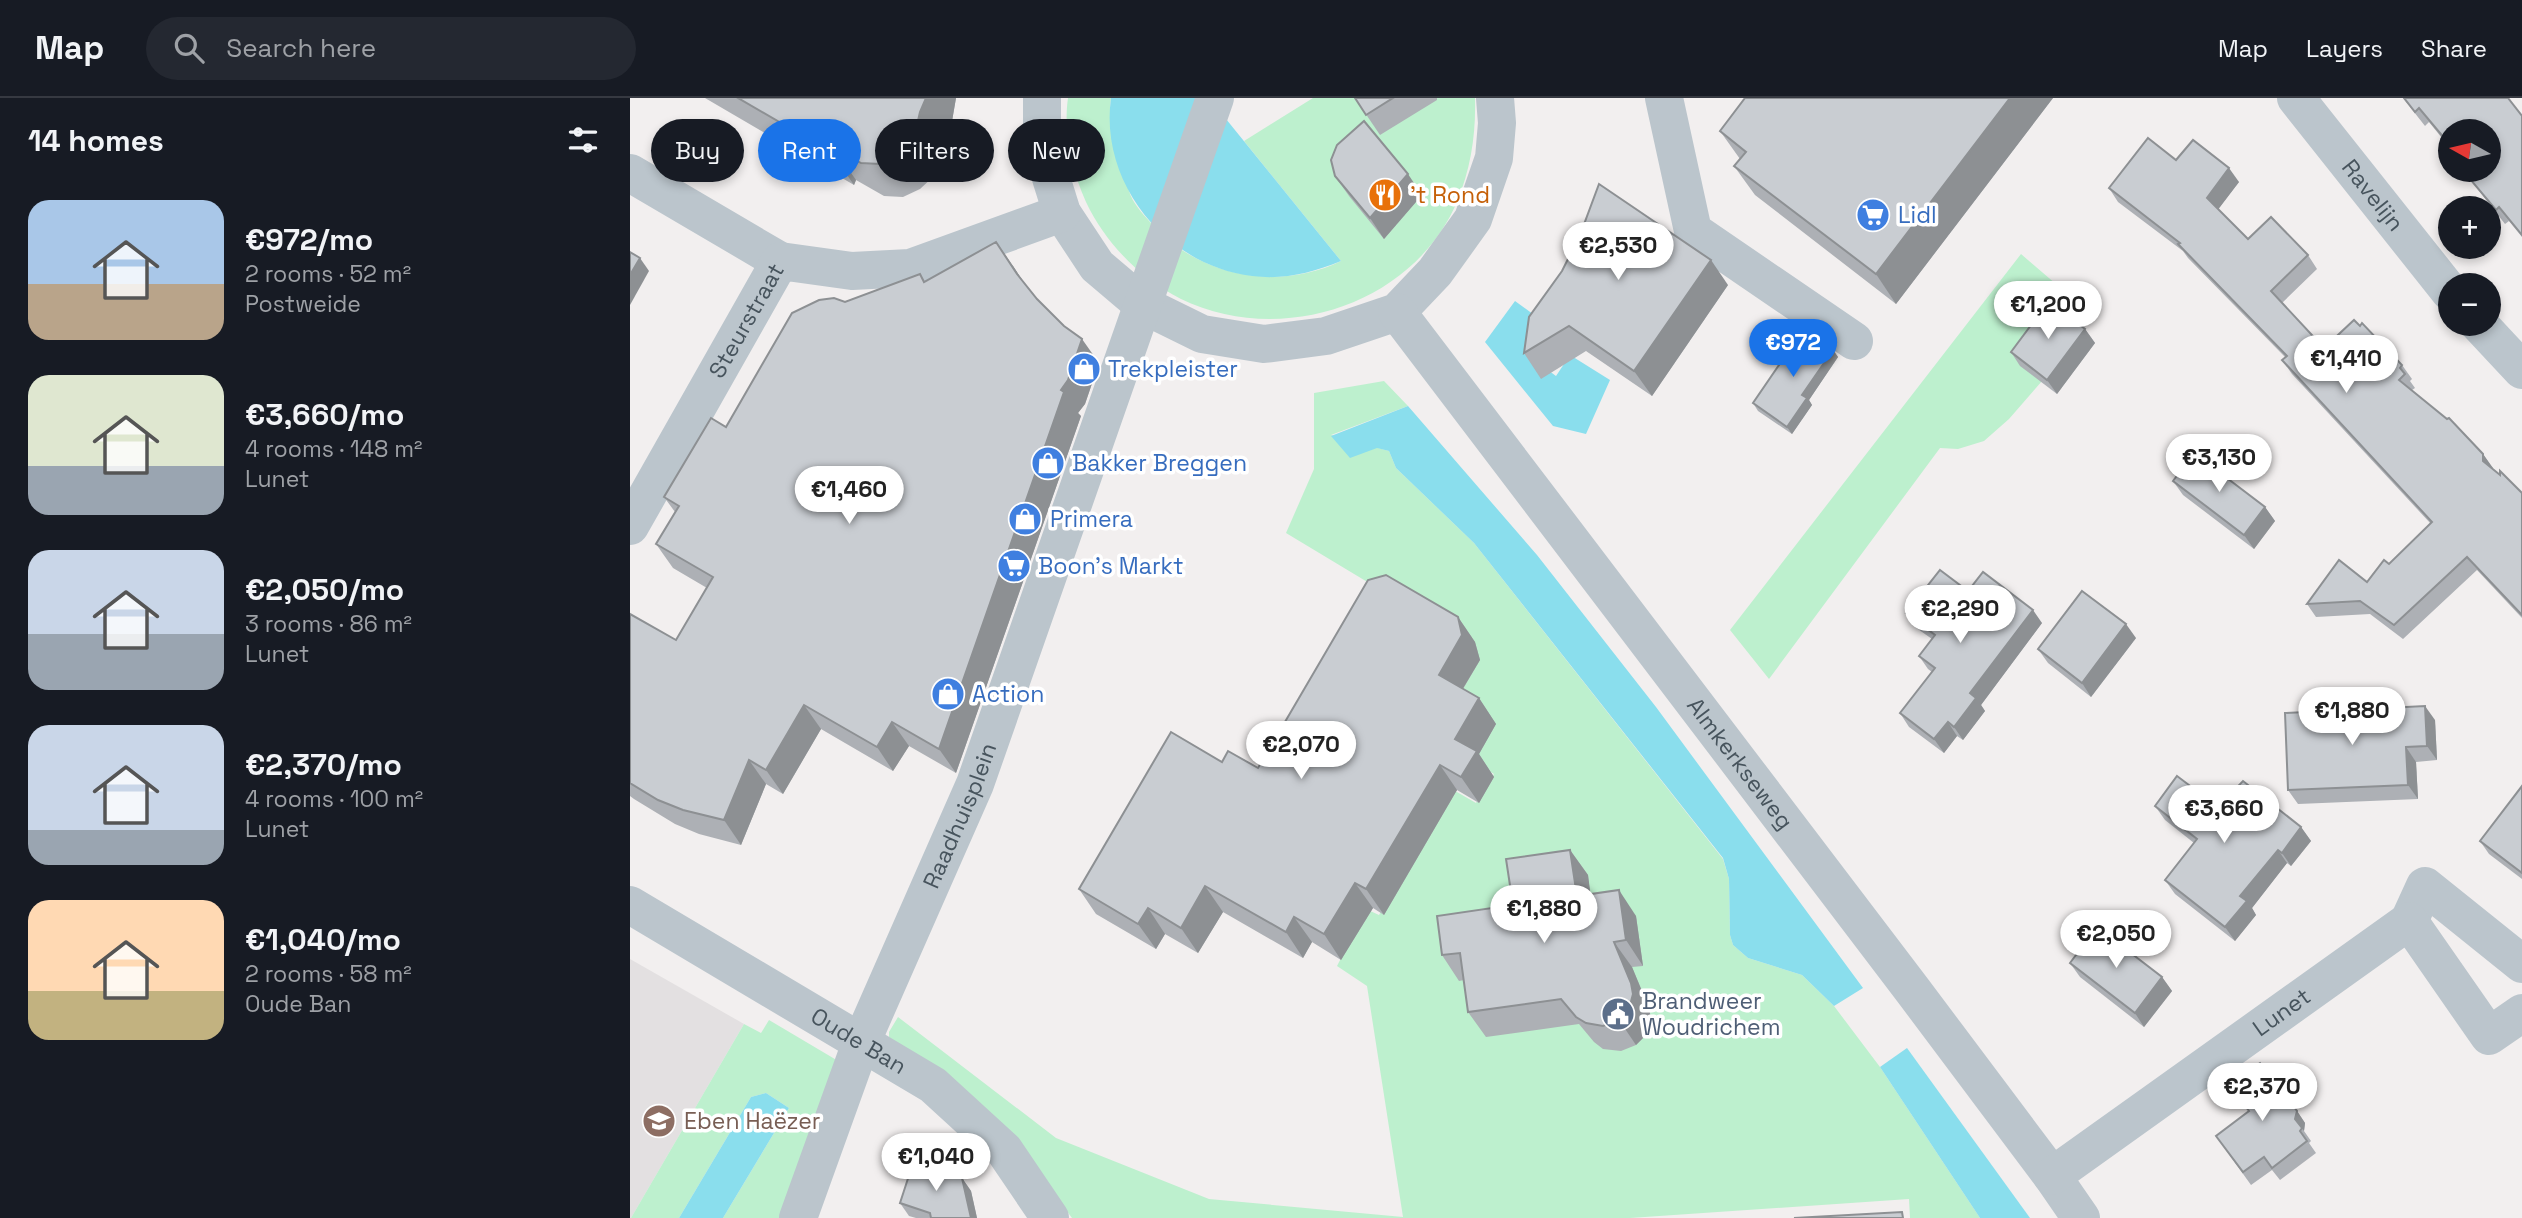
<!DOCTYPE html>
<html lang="en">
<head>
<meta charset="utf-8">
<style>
	body { margin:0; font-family:"Space Grotesk",sans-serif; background:#242831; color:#f1f3f6; height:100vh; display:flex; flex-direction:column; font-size:26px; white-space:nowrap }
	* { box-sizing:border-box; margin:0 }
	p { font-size:23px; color:#9ea1a6 }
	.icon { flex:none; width:38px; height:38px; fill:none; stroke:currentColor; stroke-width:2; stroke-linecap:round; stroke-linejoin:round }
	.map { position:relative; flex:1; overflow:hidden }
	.side { display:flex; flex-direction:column; background:#171b24; width:630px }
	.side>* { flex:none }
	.hud { position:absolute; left:21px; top:21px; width:665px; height:63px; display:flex; gap:14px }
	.needle { width:46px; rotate:278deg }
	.buttons { position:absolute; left:1808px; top:21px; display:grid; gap:14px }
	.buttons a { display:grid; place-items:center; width:63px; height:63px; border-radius:50%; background:#171b24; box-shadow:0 4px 10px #0003; font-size:35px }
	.price { position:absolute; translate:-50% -60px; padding:0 16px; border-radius:24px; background:#fff; color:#222; font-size:23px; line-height:46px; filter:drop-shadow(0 2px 4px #0008) }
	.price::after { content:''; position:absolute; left:50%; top:42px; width:21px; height:16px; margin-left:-10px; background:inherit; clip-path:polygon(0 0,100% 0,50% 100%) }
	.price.selected { background:#1a73e8; color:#fff }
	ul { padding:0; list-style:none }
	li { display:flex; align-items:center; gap:21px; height:175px; padding:0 28px }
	li span { display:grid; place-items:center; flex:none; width:196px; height:140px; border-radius:21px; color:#555 }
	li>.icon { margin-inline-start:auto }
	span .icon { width:84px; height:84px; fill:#fffc; stroke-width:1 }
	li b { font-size:30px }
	h2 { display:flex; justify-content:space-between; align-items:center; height:84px; padding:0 28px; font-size:30px }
	.chip { padding:0 24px; border-radius:32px; background:#171b24; box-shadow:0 4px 10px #0003; font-size:24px; line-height:63px }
	.chip.selected { background:#1a73e8; color:#fff }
	header { display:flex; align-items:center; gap:42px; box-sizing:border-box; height:98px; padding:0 35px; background:#171b24; border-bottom:2px solid #363941 }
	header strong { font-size:33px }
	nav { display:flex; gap:38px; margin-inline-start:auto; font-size:24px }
	.search { width:490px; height:63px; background:#242831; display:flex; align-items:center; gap:18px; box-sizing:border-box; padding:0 24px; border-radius:38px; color:#9ea1a6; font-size:26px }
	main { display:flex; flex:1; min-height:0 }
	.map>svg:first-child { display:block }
	.education { fill:#e3e0e1 }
	.green { fill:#bdf0ce }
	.water { fill:#8adeed }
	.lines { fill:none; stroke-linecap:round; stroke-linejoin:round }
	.minor { stroke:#bbc5cc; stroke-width:38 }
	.wall { fill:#adb0b5 }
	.shaded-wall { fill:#8d9093 }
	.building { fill:#c9cdd2; stroke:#8d9093; stroke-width:2 }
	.labels { text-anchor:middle; stroke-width:7; stroke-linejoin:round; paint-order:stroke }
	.food-label { font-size:23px; fill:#c56008; stroke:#fff; text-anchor:start }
	.street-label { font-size:23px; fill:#47545d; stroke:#fff }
	.shop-label { font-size:23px; fill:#366cbe; stroke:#fff; text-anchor:start }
	.service-label { font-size:23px; fill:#4e5e75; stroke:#fff; text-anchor:start }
	.education-label { font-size:23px; fill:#785e54; stroke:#fff; text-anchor:start }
</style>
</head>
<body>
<header>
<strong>Map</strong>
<div class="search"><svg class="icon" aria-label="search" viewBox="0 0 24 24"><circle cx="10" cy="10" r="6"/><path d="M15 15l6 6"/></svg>Search here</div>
<nav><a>Map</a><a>Layers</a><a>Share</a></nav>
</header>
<main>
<section class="side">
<h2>14 homes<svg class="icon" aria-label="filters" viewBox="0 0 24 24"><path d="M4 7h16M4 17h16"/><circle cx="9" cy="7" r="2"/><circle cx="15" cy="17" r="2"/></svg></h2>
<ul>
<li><span style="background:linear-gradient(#a9c7e8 60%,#b9a48a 0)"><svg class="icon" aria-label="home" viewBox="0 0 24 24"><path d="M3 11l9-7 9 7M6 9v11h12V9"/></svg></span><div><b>€972/mo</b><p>2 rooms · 52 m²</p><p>Postweide</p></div></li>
<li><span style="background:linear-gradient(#dfe7d0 65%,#9aa5b1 0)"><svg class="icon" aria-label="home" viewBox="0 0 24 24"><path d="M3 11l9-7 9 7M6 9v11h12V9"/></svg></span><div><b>€3,660/mo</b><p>4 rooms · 148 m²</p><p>Lunet</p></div></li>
<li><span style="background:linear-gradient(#c9d6e8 60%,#9aa5b1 0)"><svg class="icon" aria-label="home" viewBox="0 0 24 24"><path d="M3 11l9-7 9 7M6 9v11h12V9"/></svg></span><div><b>€2,050/mo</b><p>3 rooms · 86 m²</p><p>Lunet</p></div></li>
<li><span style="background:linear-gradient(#c9d6e8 75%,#9aa5b1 0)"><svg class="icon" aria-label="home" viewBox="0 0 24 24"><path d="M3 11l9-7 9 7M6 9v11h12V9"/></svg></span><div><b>€2,370/mo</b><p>4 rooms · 100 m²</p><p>Lunet</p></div></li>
<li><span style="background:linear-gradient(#ffd9b3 65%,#c2b280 0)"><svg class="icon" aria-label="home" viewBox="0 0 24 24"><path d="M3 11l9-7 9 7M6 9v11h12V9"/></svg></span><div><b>€1,040/mo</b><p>2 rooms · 58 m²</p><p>Oude Ban</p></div></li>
</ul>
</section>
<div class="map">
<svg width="1892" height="1120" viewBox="0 0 1892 1120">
	<rect width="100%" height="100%" fill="#f2efef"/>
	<!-- education -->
	<polygon class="education" points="0,861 114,926 1,1120 0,1120"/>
	<!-- green -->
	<g class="green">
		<path d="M438 0H481L480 9C486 36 489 67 499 93 502 104 512 115 520 124 566 178 648 194 711 163L614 43 683 0H845C846 36 841 70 827 104 782 208 650 249 551 201 510 180 476 146 456 104 442 73 433 34 438 0Z"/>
		<polygon points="1391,156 1461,216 1426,267 1379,321 1354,343 1328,351 1310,350 1139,581 1100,532"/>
		<polygon points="754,283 778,308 701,337 759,353 766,370 844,445 1093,761 1099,781 1100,837 1103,847 1118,860 1172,877 1204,908 1250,969 1350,1120 1280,1120 1279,1101 1000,1120 442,1120 395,1057 259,939 259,934 268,919 426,1040 579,1101 773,1119 737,888 707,868 736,811 749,817 767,786 806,682 846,705 864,676 838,660 817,602 847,550 656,435 684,371 684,295"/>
		<polygon points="139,922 220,970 164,1120 93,1120 159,1010 136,995 121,999 49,1120 1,1120 114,926 131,935"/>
	</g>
	<!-- water -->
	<g class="water">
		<path d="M481 0H579L711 163C682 175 653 182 622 178 537 168 469 86 481 0Z"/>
		<polygon points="885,203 922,230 903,261 926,278 940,257 980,282 956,336 923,328 855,244"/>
		<polygon points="778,308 907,457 1026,609 1233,890 1204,908 1172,877 1118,860 1103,847 1100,837 1099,781 1093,760 844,445 766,370 759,353 747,350 720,360 701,338"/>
		<polygon points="1277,950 1400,1120 1350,1120 1250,969"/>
		<polygon points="136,995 159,1010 93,1120 49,1120 121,999"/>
	</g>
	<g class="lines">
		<!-- minor -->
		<g class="minor">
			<polyline points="412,0 412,51 432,115 467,168 513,207 572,236 634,246 696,238 767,214 805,174 843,121 864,60 867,25 865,0"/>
			<polyline points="1034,0 1063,133 1224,243"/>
			<path id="s1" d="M1666 0 1820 194"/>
			<polyline points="0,75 150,163"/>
			<path id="s2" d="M767 214 1284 894 1422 1078 1451 1120"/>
			<polyline points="1849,226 1892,272"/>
			<path id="s3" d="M0 428 150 163 222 173 280 170 432 115"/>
			<path id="s4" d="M0 807 303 987 374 1052 420 1120"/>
			<polyline points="1779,823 1795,788 1892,866"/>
			<path id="s5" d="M1422 1078 1779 823 1859 938 1892 915"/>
			<path id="s6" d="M168 1120 231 945 345 686 585 0"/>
		</g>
	</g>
	<!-- wall -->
	<g class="wall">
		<polygon points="75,0 326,0 321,29 313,47 310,60 304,78 290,91 273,99 254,98 226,82 224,87"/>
		<polygon points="725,0 807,0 807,2 750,37"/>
		<polygon points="1423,0 1266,206 1125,97 1104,68 1110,61 1090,33"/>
		<polygon points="1773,0 1878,0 1892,18 1892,139 1879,123 1875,126 1840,81 1843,78 1838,72 1858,72 1820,33 1820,50 1799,24 1795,28"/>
		<polygon points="1546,62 1609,84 1588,111 1618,141 1678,157 1687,171 1652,205 1694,250 1730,228 1772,267 1782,281 1780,283 1785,290 1782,292 1853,356 1863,371 1892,395 1892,520 1847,472 1773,541 1740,516 1686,519 1677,506 1737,484 1759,466 1801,426 1662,276 1652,262 1655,259 1558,160 1553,153 1488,104 1479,90"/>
		<polygon points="705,78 792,97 754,141 719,98"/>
		<polygon points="383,168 394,185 407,201 469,265 455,306 448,315 451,318 326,675 279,648 263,673 191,631 153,696 136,686 111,747 69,736 45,726 4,701 0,698 0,516 46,542 77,490 43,470 26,446 45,414 34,399 96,329 215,204 290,176 295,184"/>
		<polygon points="1098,187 1022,298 956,253 911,281 894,255 899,219"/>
		<polygon points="1455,231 1465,245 1427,296 1390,268 1381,254"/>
		<polygon points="1203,252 1208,259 1179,302 1182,307 1162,336 1128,313 1123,305"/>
		<polygon points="1543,383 1635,409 1645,423 1624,451 1553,397"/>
		<polygon points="1338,493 1412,525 1351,607 1355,613 1333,642 1327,638 1314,655 1279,629 1270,615 1302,574 1298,571 1289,558 1302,541 1285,529 1276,515"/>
		<polygon points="828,519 845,544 850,562 833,591 849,600 866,626 849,656 864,679 849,705 827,692 754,817 743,810 711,862 682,844 673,860 593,814 568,855 535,836 526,851 466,816 449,791 592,664 628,670"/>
		<polygon points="1506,540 1461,599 1418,565 1408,551"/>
		<polygon points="1805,622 1807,662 1786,664 1788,701 1668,706 1658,692"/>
		<polygon points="1892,688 1892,781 1859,756 1850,743"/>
		<polygon points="1525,708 1588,709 1671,729 1681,743 1661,768 1657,765 1622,810 1626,817 1605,843 1545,796 1535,782 1564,745 1535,722"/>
		<polygon points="940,752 958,777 960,796 1006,818 1013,868 1002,869 1019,910 1021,921 1017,936 1006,947 991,953 973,951 964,944 949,926 856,939 838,914 834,882 829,883 812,857 883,807"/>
		<polygon points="1440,865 1532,879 1542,893 1514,929 1450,879"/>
		<polygon points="1667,1013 1675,1025 1674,1033 1681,1043 1679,1045 1686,1055 1650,1082 1642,1072 1621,1087 1586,1038"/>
		<polygon points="332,1080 341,1093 347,1120 286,1120 279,1118 270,1105"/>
	</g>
	<!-- shaded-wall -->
	<g class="shaded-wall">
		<polygon points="296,0 326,0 321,29 313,47 310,60 304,78 281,45 290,14"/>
		<polygon points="1380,0 1423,0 1266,206 1246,176"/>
		<polygon points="203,49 226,82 224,87 201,54"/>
		<polygon points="1599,70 1609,84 1587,113 1577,100"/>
		<polygon points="778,76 792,97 754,141 740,120"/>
		<polygon points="366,144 383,168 404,200 387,176"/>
		<polygon points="10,160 19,173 0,207 0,177"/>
		<polygon points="1081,162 1098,187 1022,298 1004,273"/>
		<polygon points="1455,231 1465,245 1427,296 1417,282"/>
		<polygon points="452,241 469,265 455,306 448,315 451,318 326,675 309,651 431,292"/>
		<polygon points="1203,252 1208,259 1179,302 1182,307 1162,336 1157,329 1172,297"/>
		<polygon points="1853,356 1863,370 1863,377 1853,363"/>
		<polygon points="1635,409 1645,423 1624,451 1614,437"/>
		<polygon points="1403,512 1412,525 1351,607 1355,613 1333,642 1324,629 1340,595"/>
		<polygon points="828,519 845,544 850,562 826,602 809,577"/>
		<polygon points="1496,526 1506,540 1461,599 1452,585"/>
		<polygon points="849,600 866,626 849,656 864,679 849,705 831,679 825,641"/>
		<polygon points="174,607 191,631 153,696 136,672"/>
		<polygon points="1795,608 1805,622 1807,662 1797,648"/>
		<polygon points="262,624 279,648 263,673 247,649"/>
		<polygon points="1318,624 1327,638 1314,655 1304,641"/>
		<polygon points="1776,649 1786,664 1788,701 1778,687"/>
		<polygon points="119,662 136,686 111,747 94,722"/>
		<polygon points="810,667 827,692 754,817 736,791"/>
		<polygon points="1671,729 1681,743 1661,768 1652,755"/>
		<polygon points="940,752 958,777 964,823 947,798"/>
		<polygon points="1648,752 1657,765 1622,810 1626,817 1605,843 1595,829 1610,798"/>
		<polygon points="725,785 743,810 711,862 694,836"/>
		<polygon points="575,788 593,814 568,855 551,830"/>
		<polygon points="989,792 1006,818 1013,868 996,842"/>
		<polygon points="518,810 535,836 526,851 508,826"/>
		<polygon points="664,819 682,844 673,860 656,834"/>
		<polygon points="984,844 1002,869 1019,910 1021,921 1017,936 1006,947 989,922"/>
		<polygon points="1532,879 1542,893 1514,929 1505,915"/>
		<polygon points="1667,1013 1675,1025 1674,1033 1665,1021"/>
		<polygon points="332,1080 341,1093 347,1120 341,1120"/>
	</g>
	<!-- building -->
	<g class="building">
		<polygon points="108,0 296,0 290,14 287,27 281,45 267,59 250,66 231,65 203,49 201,54"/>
		<polygon points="725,0 763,0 736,17"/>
		<polygon points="1115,0 1380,0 1246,176 1104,68 1116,54 1090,33"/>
		<polygon points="1774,0 1878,0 1892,18 1892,137 1869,109 1866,112 1840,81 1844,78 1840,72 1858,72 1858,33 1820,33 1820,47 1789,10 1785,14"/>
		<polygon points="734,23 778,76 740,120 705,78 701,62 707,47"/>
		<polygon points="1518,40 1546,62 1563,42 1599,70 1577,100 1618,141 1641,119 1678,157 1641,193 1694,250 1724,222 1730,228 1732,225 1772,267 1770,270 1775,276 1769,282 1817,321 1819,320 1853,356 1853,363 1870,377 1870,373 1892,395 1892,517 1837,459 1764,527 1730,503 1677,506 1709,462 1737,484 1754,462 1759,466 1802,424 1652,262 1657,258 1548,146 1550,145 1479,90"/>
		<polygon points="969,86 1081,162 1004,273 939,228 894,255 899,219 932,173 950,137"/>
		<polygon points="366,144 387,176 407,201 434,228 452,241 438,282 431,292 434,294 309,651 262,624 247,649 174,607 136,672 119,662 94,722 53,712 28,702 0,685 0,516 46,542 83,479 26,446 49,408 34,399 81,320 96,329 162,215 189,202 204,200 215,204 290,176 294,184"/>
		<polygon points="0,154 10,160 0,177"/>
		<polygon points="1419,203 1455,231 1417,282 1381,254"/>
		<polygon points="1173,232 1203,252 1172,297 1177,300 1157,329 1123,305"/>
		<polygon points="1564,355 1635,409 1614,437 1543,383"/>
		<polygon points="1310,472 1338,493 1353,474 1403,512 1340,595 1346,600 1324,629 1318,624 1304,641 1270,615 1305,570 1289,558 1305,537 1276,515"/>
		<polygon points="756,477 828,519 832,537 809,577 849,600 825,641 847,653 831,679 810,667 736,791 725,785 694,836 664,819 656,834 575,788 551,830 518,810 508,826 449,791 541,634 592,664 598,653 628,670 738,482"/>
		<polygon points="1452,493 1496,526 1452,585 1408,551"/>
		<polygon points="1795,608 1797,648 1776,649 1778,687 1658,692 1655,615"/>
		<polygon points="1547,678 1588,709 1613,683 1671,729 1652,755 1648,752 1610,798 1617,803 1595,829 1535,782 1567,741 1525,708"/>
		<polygon points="1892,688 1892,775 1850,743"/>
		<polygon points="940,752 947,798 989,792 996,842 984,844 1001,885 1003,896 999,911 989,922 973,928 956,925 946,919 931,901 838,914 830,855 812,857 807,818 883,807 876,761"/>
		<polygon points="1467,829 1532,879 1505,915 1440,865"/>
		<polygon points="1630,965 1667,1013 1665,1021 1672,1030 1670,1033 1677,1043 1642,1070 1634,1059 1613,1074 1586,1038 1619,1013 1599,987"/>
		<polygon points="284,1062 332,1080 341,1120 301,1120 300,1115 270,1105"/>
		<polygon points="1272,1114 1273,1120 1164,1120"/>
	</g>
	<!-- icons -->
	<defs>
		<symbol id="restaurant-disc" viewBox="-11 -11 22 22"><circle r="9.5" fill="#e8710a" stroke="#fff"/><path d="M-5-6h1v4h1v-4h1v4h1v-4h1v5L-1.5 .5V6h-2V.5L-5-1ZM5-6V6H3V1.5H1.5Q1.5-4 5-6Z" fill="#fff"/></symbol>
		<symbol id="supermarket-disc" viewBox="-11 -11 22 22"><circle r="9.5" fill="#3f7fe0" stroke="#fff"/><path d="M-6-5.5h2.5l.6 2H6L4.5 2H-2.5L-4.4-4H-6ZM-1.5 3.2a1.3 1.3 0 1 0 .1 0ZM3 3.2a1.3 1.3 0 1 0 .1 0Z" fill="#fff"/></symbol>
		<symbol id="shop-disc" viewBox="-11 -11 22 22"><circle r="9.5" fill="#3f7fe0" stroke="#fff"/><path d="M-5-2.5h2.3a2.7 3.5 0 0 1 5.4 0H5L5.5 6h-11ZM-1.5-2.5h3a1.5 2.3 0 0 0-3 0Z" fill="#fff"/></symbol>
		<symbol id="civic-disc" viewBox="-11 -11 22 22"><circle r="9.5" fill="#5c6f8a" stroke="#fff"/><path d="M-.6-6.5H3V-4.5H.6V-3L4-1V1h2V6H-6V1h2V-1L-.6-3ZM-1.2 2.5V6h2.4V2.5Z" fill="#fff"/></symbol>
		<symbol id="school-disc" viewBox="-11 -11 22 22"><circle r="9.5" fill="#8d6e63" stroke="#fff"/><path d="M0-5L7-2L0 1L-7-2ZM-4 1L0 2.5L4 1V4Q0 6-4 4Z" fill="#fff"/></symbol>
	</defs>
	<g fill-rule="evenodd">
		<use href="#restaurant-disc" x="736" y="78" width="38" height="38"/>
		<use href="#supermarket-disc" x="1224" y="98" width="38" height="38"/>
		<use href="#shop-disc" x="435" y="252" width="38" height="38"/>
		<use href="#shop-disc" x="399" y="346" width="38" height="38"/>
		<use href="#shop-disc" x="376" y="402" width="38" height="38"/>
		<use href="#supermarket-disc" x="365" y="449" width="38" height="38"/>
		<use href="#shop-disc" x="299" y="577" width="38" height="38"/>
		<use href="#civic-disc" x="969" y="897" width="38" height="38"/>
		<use href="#school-disc" x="10" y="1004" width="38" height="38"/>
	</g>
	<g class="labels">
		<!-- food labels -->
		<g class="food-label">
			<text x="780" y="105">'t Rond</text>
		</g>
		<!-- street labels -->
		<g class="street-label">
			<text dy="8" stroke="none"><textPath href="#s1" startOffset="124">Ravelijn</textPath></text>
			<text dy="8" stroke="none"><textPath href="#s3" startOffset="236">Steurstraat</textPath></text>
			<text dy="8" stroke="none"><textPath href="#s2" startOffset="567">Almkerkseweg</textPath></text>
			<text dy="8" stroke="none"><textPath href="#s6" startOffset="434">Raadhuisplein</textPath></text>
			<text dy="8" stroke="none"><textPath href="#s5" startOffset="282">Lunet</textPath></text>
			<text dy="8" stroke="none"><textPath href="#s4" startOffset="266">Oude Ban</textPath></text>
		</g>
		<!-- shop labels -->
		<g class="shop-label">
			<text x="1268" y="125">Lidl</text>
			<text x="478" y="279">Trekpleister</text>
			<text x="442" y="373">Bakker Breggen</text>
			<text x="420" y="429">Primera</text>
			<text x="408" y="476">Boon's Markt</text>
			<text x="342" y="604">Action</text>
		</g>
		<!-- service labels -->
		<g class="service-label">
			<text x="1012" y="911">Brandweer<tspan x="1012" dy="26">Woudrichem</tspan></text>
		</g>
		<!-- education labels -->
		<g class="education-label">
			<text x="54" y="1031">Eben Haëzer</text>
		</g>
	</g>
</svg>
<div class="buttons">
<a><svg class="needle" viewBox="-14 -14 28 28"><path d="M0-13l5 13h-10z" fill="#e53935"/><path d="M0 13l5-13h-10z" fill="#9ea1a6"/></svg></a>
<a>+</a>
<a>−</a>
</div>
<b class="price" style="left:988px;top:184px">€2,530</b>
<b class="price" style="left:1418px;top:243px">€1,200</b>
<b class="price selected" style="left:1163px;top:281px">€972</b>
<b class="price" style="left:1716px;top:297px">€1,410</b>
<b class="price" style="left:1589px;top:396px">€3,130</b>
<b class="price" style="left:219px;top:428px">€1,460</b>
<b class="price" style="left:1330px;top:547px">€2,290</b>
<b class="price" style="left:1722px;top:649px">€1,880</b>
<b class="price" style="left:671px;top:683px">€2,070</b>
<b class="price" style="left:1594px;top:747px">€3,660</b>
<b class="price" style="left:914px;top:847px">€1,880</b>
<b class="price" style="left:1486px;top:872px">€2,050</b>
<b class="price" style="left:1632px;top:1025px">€2,370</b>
<b class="price" style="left:306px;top:1095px">€1,040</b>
<div class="hud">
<a class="chip">Buy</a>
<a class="chip selected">Rent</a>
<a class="chip">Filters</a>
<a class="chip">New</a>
</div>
</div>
</main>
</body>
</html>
